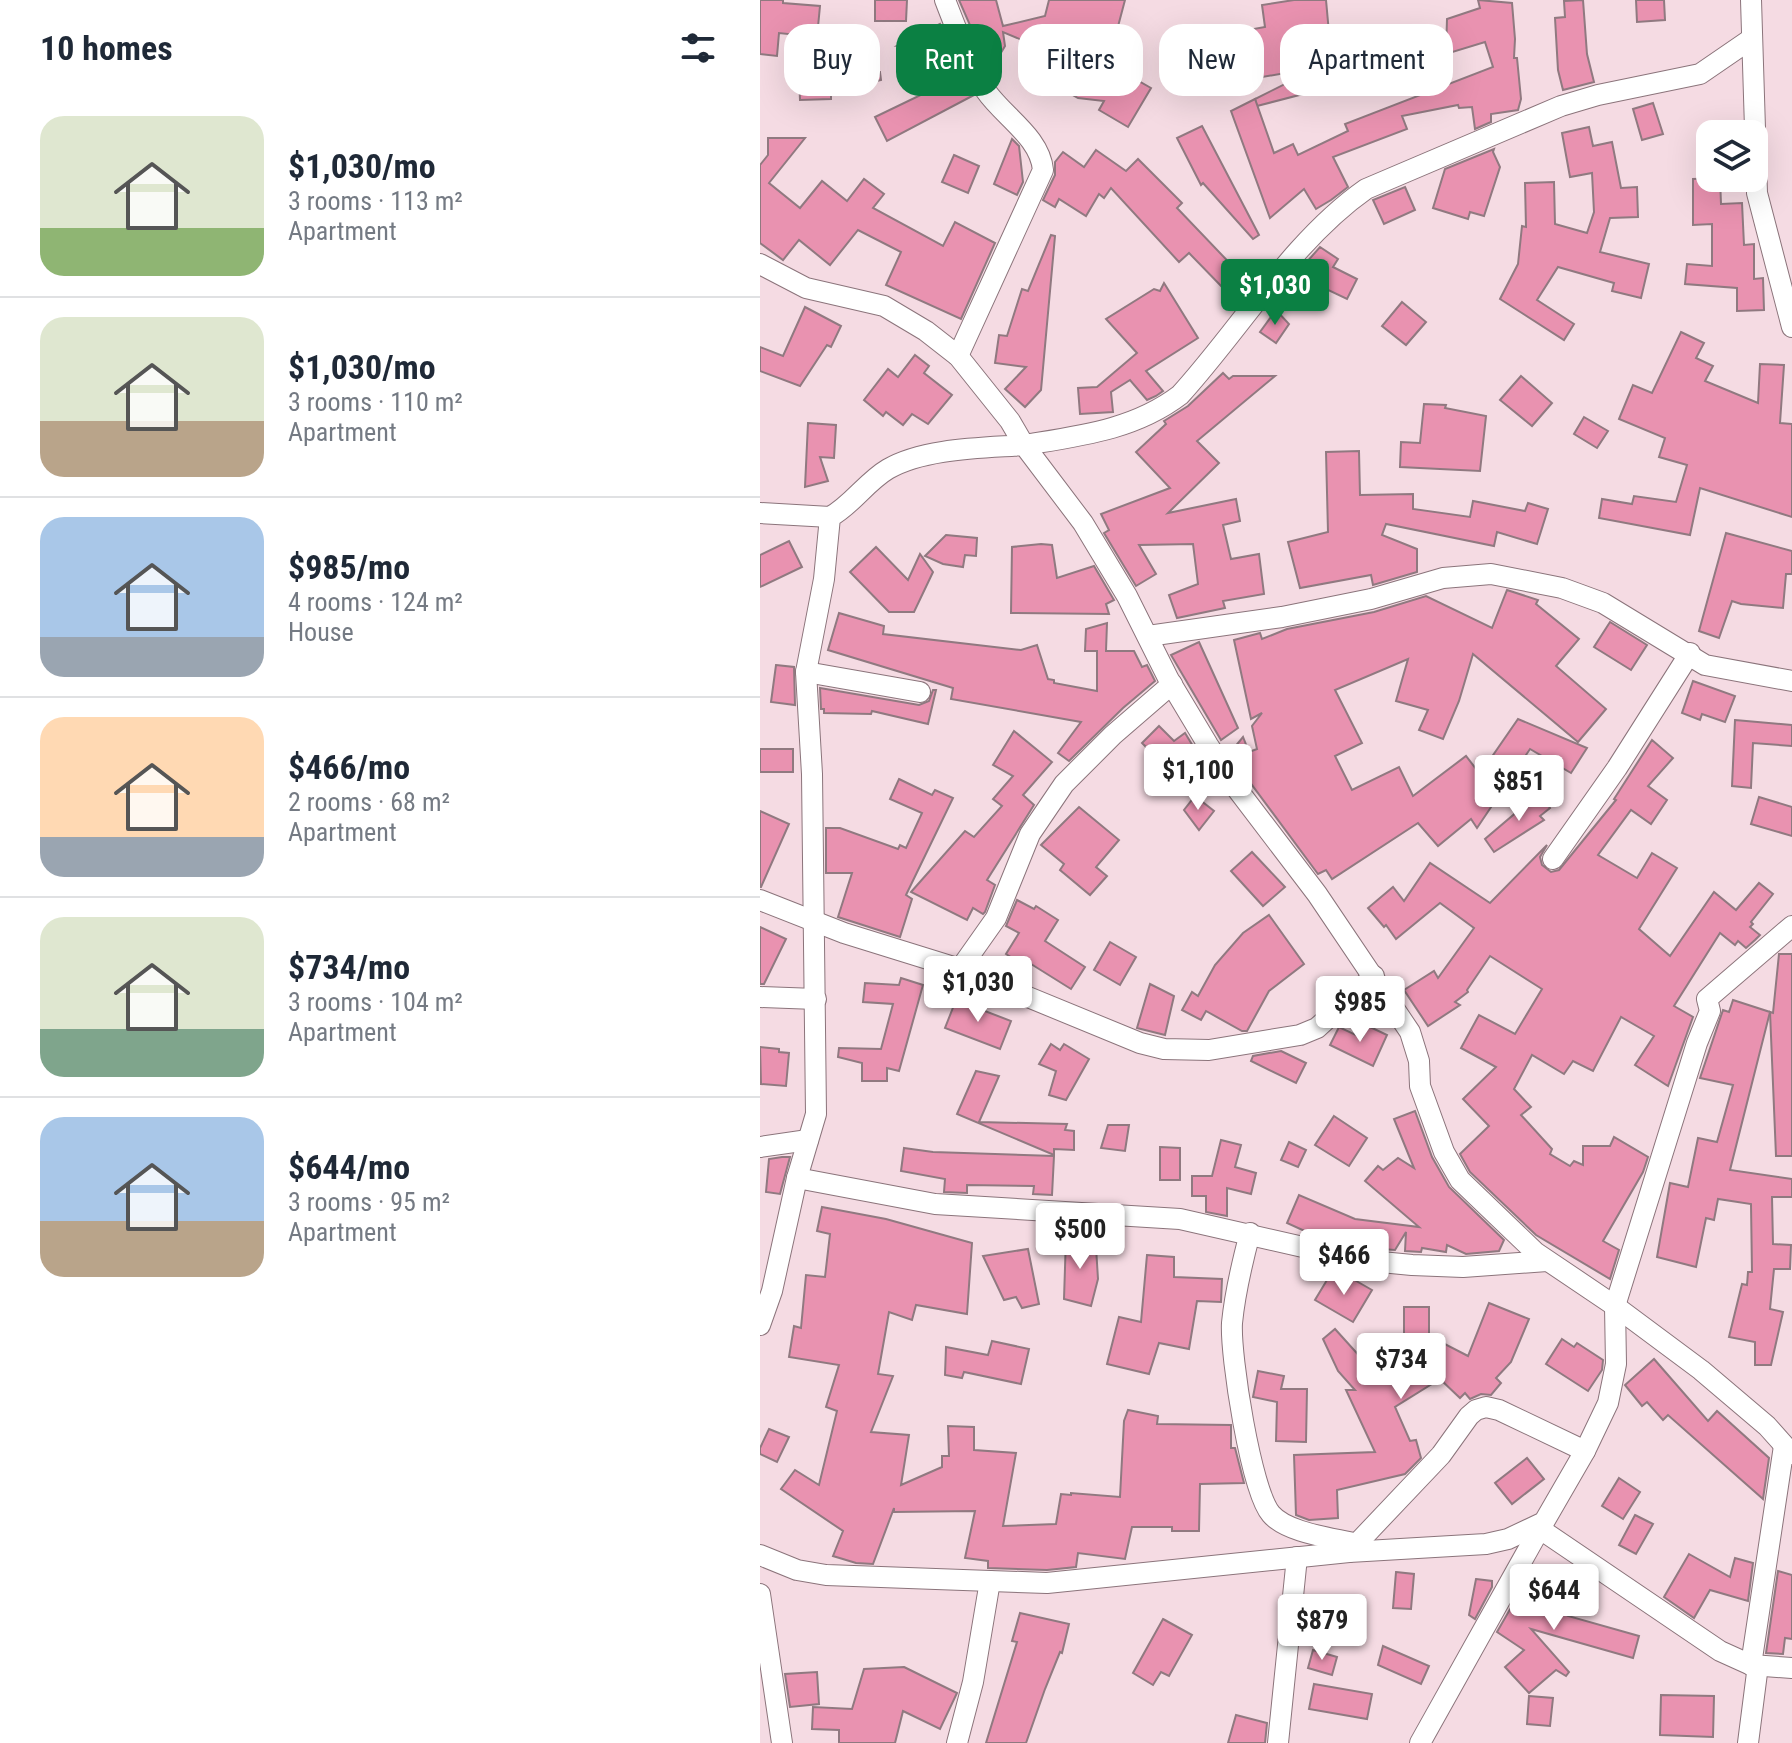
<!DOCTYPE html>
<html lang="en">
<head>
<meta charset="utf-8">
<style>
	body { margin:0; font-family:"Roboto Condensed",sans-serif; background:#f6f6f7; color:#1f2937; height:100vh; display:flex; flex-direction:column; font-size:30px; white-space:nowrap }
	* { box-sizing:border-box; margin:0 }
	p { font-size:26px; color:#747a83 }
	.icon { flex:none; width:44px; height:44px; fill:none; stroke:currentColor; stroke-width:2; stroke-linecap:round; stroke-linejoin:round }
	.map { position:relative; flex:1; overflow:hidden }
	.sheet { display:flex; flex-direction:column; background:#fff; width:760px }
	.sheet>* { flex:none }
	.top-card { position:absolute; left:24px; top:24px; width:760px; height:72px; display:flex; gap:16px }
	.buttons { position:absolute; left:936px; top:120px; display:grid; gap:16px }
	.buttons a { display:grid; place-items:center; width:72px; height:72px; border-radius:16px; background:#fff; box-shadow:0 8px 32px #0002; font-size:40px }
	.price { position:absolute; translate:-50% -68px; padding:0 18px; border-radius:8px; background:#fff; color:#222; font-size:26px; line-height:52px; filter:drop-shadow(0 2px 4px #0008) }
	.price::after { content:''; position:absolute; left:50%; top:48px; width:24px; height:18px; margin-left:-12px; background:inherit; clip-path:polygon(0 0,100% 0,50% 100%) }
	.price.on { background:#0b8043; color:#fff }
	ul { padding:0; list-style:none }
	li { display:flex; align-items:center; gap:24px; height:200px; padding:0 40px }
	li+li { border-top:2px solid #e0e1e3 }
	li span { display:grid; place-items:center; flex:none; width:224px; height:160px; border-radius:24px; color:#555 }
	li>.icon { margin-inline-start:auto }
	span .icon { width:96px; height:96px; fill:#fffc; stroke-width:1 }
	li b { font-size:34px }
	h2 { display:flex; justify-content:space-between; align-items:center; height:96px; padding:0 40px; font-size:34px }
	.tag { padding:0 28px; border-radius:24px; background:#fff; box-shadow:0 8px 32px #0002; font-size:28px; line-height:72px }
	.tag.on { background:#0b8043; color:#fff }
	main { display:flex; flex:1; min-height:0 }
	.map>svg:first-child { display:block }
	.building { fill:#e992b0; stroke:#907980; stroke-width:2 }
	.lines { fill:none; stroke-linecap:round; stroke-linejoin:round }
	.minor-casing { stroke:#8b747b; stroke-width:22 }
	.minor { stroke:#fff; stroke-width:20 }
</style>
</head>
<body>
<main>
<section class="sheet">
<h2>10 homes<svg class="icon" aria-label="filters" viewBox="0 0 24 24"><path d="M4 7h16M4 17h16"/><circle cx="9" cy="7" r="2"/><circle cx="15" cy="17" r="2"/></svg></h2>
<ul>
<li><span style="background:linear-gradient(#dfe7d0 70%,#8fb573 0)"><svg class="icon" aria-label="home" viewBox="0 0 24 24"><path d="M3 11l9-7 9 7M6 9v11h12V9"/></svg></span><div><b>$1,030/mo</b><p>3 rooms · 113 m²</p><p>Apartment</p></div></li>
<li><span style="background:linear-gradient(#dfe7d0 65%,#b9a48a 0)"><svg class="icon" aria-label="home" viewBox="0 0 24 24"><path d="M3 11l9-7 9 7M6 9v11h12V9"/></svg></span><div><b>$1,030/mo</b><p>3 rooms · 110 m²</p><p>Apartment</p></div></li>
<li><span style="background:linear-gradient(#a9c7e8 75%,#9aa5b1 0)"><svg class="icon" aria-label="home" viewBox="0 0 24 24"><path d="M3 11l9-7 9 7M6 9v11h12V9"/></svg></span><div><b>$985/mo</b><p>4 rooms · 124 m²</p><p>House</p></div></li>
<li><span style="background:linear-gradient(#ffd9b3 75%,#9aa5b1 0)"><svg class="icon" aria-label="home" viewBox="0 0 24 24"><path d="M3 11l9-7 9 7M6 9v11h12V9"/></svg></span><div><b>$466/mo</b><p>2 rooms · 68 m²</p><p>Apartment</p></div></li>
<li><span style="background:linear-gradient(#dfe7d0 70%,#7fa58c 0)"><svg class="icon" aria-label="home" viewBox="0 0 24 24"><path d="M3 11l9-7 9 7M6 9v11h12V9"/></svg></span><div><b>$734/mo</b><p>3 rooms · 104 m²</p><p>Apartment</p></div></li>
<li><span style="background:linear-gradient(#a9c7e8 65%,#b9a48a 0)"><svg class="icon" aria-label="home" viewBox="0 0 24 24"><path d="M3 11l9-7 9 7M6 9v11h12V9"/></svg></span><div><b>$644/mo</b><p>3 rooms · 95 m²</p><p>Apartment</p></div></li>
</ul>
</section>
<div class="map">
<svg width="1032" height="1743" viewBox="0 0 1032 1743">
	<rect width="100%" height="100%" fill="#f5dbe3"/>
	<!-- building -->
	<g class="building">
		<polygon points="0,0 23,0 23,3 60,6 57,37 19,33 17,56 0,54"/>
		<polygon points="115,0 147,0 146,21 115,21"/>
		<polygon points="199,0 236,0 243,26 285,16 289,0 365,0 356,34 341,69 372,86 375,79 391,88 368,127 339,110 344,101 318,98 290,82 293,53 243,32 245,46 230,71"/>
		<polygon points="534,0 566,0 571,55 591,49 601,79 497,106 495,99 559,67 429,90 426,70 449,66 444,38 505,27 502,5"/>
		<polygon points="718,0 752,3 755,39 754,58 757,58 761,99 758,110 731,114 731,122 715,129 712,107 699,108 698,105 642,116 647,129 573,157 588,187 571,200 556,209 544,189 510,218 471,111 495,99 514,153 533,144 538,155 588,131 585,124 733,67 725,42 686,54 687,19 720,8"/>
		<polygon points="823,0 827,54 834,82 803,90 798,70 795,18 805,17 804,1"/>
		<polygon points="876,0 904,0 905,20 877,22"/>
		<polygon points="180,24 196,62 189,64 189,52 137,46"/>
		<polygon points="120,72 121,80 71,92 71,99 40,100 39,74"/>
		<polygon points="202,75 214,95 127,141 115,117"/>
		<polygon points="893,103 903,134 882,140 873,109"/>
		<polygon points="442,126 499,235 493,239 443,183 441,185 417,138"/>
		<polygon points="829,127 833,146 852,142 861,188 877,187 878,217 850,218 840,252 889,264 881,298 852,291 854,283 798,267 777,300 814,324 804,340 740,299 758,264 762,226 766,227 765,183 794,182 795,224 827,233 834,212 832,173 810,177 802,133"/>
		<polygon points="8,138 45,138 9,183 40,208 62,181 87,201 104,179 124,194 113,208 183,246 195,222 235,243 201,319 126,285 141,252 98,230 70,265 39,240 23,260 0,243 0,165 8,155"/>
		<polygon points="252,139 259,146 263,182 257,195 234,184"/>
		<polygon points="734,149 733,152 740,167 724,216 710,212 708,219 673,208 685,169"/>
		<polygon points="336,150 366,171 378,159 422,203 417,208 482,276 466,291 429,253 419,262 351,188 344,198 339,194 326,216 299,199 295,207 283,200 295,175 295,162 303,152 324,167"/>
		<polygon points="194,155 219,166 208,193 182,182"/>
		<polygon points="960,178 961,204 982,203 984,245 994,244 994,279 1003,278 1004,310 977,311 977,288 925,284 927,264 952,266 952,224 933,225 933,179"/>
		<polygon points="645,187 655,210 624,224 613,200"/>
		<polygon points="291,235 295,236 281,390 265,407 245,389 266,367 235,363 239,335 247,336 262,289 268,291"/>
		<polygon points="560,247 578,259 573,267 597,279 587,299 560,286 552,298 549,296 547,300 530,281"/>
		<polygon points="404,283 438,338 386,371 403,391 396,396 387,400 370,380 351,392 353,412 320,414 318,388 337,387 377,353 346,319 394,289 400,291"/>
		<polygon points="642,302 666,322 646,345 622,326"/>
		<polygon points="45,307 81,326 71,347 67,345 40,386 0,371 0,347 23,356"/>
		<polygon points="516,310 529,324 516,343 500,332"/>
		<polygon points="921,332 944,343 936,358 953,366 945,381 998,403 1000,364 1024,365 1020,423 1032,424 1032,517 940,488 930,535 839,518 842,499 872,504 874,496 916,502 927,465 899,457 905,438 859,419 873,385 892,393"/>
		<polygon points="155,355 169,366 164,373 192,395 168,424 152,414 143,425 126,412 123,416 104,400 128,369 138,377"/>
		<polygon points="463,373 469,379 473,376 515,376 437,441 459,463 408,513 476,499 480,521 463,525 471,559 499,554 504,594 463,601 465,608 417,618 409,595 438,584 433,544 379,545 396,574 376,586 344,533 349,530 341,514 410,488 376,452 406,424 404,421 428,406"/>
		<polygon points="761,376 792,403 772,426 740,400"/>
		<polygon points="664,404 686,405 685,408 726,416 720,471 640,467 641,442 660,443"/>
		<polygon points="824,417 848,431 837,448 814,434"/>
		<polygon points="48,423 76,425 74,458 60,457 68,481 45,487"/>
		<polygon points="599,451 600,495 653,494 653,509 710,517 713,501 765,511 768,503 788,509 777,544 737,532 734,546 626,524 622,535 657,549 657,572 613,585 611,575 540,588 528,542 568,532 566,452"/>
		<polygon points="966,533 1032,551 1032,574 1026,574 1023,608 981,604 972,601 959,638 939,631"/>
		<polygon points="186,535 217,538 216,556 205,555 203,567 183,564 165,556"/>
		<polygon points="29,541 42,567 0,587 0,555"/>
		<polygon points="281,544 292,545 297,578 334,566 354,600 346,604 349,614 251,613 252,547"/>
		<polygon points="116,547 148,580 160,554 173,572 154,612 129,612 90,572"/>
		<polygon points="747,590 778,600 776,604 819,639 796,666 846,709 818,742 713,654 699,701 683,739 659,730 668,710 636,701 648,659 575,690 602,743 575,756 592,790 639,767 653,796 706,756 720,774 758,719 827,748 811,773 770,749 717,828 711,819 678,846 658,823 572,879 566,870 558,874 469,754 483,737 489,752 497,749 492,726 502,713 491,719 474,640 500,633 502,639 527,629 614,612 666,596 732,628"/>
		<polygon points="79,613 124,626 123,634 261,650 277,645 288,679 294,680 294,683 337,691 337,651 325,651 326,629 347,623 346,651 374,651 382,667 387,665 395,681 363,708 309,761 298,753 321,722 191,699 193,688 68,650"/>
		<polygon points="850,622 887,645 871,670 834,647"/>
		<polygon points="439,642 478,728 461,740 411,655"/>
		<polygon points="16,665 34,667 35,705 11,702"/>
		<polygon points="933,681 975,696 965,722 942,714 940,720 922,713"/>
		<polygon points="60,688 159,705 169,701 173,690 176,690 168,724 112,711 111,714 64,713 64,709 61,709"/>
		<polygon points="975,720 1032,725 1032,746 993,743 991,788 972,786"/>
		<polygon points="399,726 414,741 425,733 439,756 407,779 391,758 394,755 382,743"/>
		<polygon points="254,731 292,762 263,795 274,805 227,880 235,885 225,912 223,914 213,908 207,920 151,892 205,831 214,837 242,806 233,799 253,776 233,765"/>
		<polygon points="892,740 913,758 888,786 907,800 891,824 871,810 838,855 877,878 892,853 917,868 879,929 910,956 954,892 976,910 999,883 1013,894 991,922 993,924 990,927 1000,935 995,940 986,948 978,941 975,945 960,933 914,1006 933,1017 908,1086 875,1065 894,1036 861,1017 833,1071 813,1061 804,1074 772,1055 754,1089 771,1107 761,1115 792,1149 790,1154 810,1166 814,1161 823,1165 823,1146 850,1146 854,1137 888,1157 883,1172 843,1241 859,1250 850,1279 776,1235 710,1172 700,1154 729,1126 703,1099 736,1067 701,1048 719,1015 755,1034 782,989 730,956 707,990 708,992 695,1002 700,1005 668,1026 644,990 674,971 678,978 714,928 680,903 636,939 626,925 624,927 608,908 633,887 644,901 670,863 730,903 787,845 780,857 782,865 791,872 799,870 856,800 854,799"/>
		<rect x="0" y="749" width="33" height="23"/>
		<polygon points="139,779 172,795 175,790 193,798 146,895 152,899 140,937 78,917 92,873 66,873 66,828 80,828 138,849 140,845 146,848 162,813 130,799"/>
		<polygon points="779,793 790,808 780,816 784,820 734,852 725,839"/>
		<polygon points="435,796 454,811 439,830 424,810"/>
		<polygon points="999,797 1032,807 1032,836 991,824"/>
		<polygon points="319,807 359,840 336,867 347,876 330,895 300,870 304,864 281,845"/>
		<polygon points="0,811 29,824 1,887 0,887"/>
		<polygon points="492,852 525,887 503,906 471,871"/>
		<polygon points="257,900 274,909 276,906 298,920 285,941 325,967 311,989 271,964 268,968 246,954 259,933 246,926"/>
		<polygon points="509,915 544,964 509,991 487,1031 482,1031 446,1011 441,1020 422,1010 432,992 438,996 455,965 483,933"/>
		<polygon points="0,927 26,939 4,984 0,984"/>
		<polygon points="350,942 376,957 360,985 334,970"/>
		<polygon points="1019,954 1032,954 1032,1156 1016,1156 1010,1012 1013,1013"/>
		<polygon points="141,978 163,985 139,1071 127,1068 127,1081 102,1081 102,1063 78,1057 79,1048 121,1049 133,1004 103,1002 105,983 139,985"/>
		<polygon points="390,984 414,996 405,1035 377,1028"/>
		<polygon points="196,1000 251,1021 240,1049 185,1028"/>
		<polygon points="973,1000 1010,1012 970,1170 1032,1179 1032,1197 1012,1197 1013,1244 1031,1245 1030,1269 1014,1269 1010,1309 1023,1312 1011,1365 995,1365 995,1342 969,1337 982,1284 987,1285 988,1272 992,1272 991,1204 958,1199 954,1220 946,1218 936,1267 897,1257 910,1183 928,1187 938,1138 957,1142 973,1085 940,1078 963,1010 969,1012"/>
		<polygon points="608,1026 627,1035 613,1066 570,1045 579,1027 602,1038"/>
		<polygon points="291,1044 300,1050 304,1044 329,1059 306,1100 289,1095 296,1071 279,1064"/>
		<polygon points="0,1047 19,1049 19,1052 29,1053 26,1086 1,1084"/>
		<polygon points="521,1051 546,1063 536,1083 491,1061 493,1056"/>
		<polygon points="216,1071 239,1076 219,1122 307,1124 305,1130 314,1131 314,1150 294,1149 294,1155 197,1114"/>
		<polygon points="655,1111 672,1157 689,1187 744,1240 739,1251 706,1254 687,1245 686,1252 662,1248 661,1252 645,1251 646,1232 635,1250 608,1248 609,1246 546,1234 547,1232 527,1223 539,1195 595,1219 659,1227 605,1181 618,1166 623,1170 638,1158 654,1168 634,1119"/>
		<polygon points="574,1116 607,1138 589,1166 555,1145"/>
		<polygon points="348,1125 369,1125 365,1151 341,1148"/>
		<polygon points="461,1140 481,1145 475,1167 496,1173 491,1194 467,1188 467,1216 446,1212 446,1196 432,1196 432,1176 452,1176"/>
		<polygon points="529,1142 546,1150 538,1167 521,1160"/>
		<polygon points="400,1147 420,1148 420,1180 400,1180"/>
		<polygon points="144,1148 173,1152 294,1156 292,1195 273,1194 274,1186 207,1185 207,1193 184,1192 185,1179 141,1171"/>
		<polygon points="22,1157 30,1157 20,1194 6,1192 9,1159"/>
		<polygon points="62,1207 126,1219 212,1243 207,1314 156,1305 152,1320 129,1312 118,1374 133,1376 111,1432 149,1435 141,1485 182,1467 182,1456 189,1456 188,1426 214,1427 214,1450 256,1453 243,1526 296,1524 301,1494 311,1495 311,1493 360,1497 364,1421 368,1410 398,1416 397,1424 471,1425 471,1448 475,1448 484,1483 440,1484 439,1531 412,1531 412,1527 372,1527 365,1559 318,1553 316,1567 287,1570 228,1568 228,1561 205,1558 215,1511 134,1512 134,1508 113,1564 96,1563 73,1556 83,1531 21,1489 35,1470 59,1485 77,1411 66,1407 79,1365 29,1357 34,1326 41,1328 46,1275 65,1277 70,1234 57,1231"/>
		<polygon points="306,1237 327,1240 327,1245 336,1247 338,1279 331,1306 304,1299"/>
		<polygon points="268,1249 279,1304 262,1308 256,1297 244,1300 223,1256"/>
		<polygon points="387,1255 414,1257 414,1277 462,1279 461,1302 437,1301 429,1349 399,1343 389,1374 347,1364 359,1317 381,1322"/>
		<polygon points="570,1275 587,1284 591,1278 612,1290 593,1322 555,1300"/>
		<polygon points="729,1303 769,1319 751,1362 736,1378 741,1383 731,1395 721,1394 710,1399 705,1393 700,1398 680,1379 635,1407 650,1441 656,1440 661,1458 645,1474 577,1490 578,1518 549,1520 536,1515 534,1455 615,1452 586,1390 595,1390 578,1371 563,1339 575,1329 612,1370 644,1350 644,1307 669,1307 669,1336 708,1356"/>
		<polygon points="802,1339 814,1347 817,1343 843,1360 842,1370 828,1391 786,1364"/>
		<polygon points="232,1341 269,1349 261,1384 204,1372 202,1378 185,1375 186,1347 228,1355"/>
		<polygon points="894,1359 948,1421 957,1411 1009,1458 1003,1499 908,1415 903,1420 887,1402 882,1406 865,1385"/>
		<polygon points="498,1371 524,1376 521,1389 547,1389 546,1442 516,1441 517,1402 493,1397"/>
		<polygon points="9,1429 29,1437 17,1462 0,1454 0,1448"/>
		<polygon points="767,1458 784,1479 752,1504 735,1483"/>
		<polygon points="859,1478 880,1492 863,1519 842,1506"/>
		<polygon points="875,1515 893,1524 876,1554 859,1545"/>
		<polygon points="929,1554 970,1577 975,1558 993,1563 988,1601 950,1590 934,1618 904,1597"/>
		<polygon points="1018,1571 1032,1575 1032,1639 1025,1638 1023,1654 1006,1653"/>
		<polygon points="636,1572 654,1574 651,1609 633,1608"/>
		<polygon points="780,1574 820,1594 808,1616 879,1636 873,1658 771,1629 809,1672 806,1676 796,1670 769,1693 745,1667 764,1650 737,1632 757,1597 769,1604 771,1584 778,1584"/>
		<polygon points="716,1579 732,1581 732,1587 715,1619 709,1615"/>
		<polygon points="260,1613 309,1624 302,1653 300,1652 285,1689 266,1743 226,1743 257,1642 252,1641"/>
		<polygon points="403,1619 432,1635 409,1676 401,1672 393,1685 373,1673"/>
		<polygon points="623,1646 669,1666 661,1684 618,1665"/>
		<polygon points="553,1650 577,1657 572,1675 548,1668"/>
		<polygon points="144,1667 197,1693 180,1729 143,1711 135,1743 79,1743 79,1730 52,1729 53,1707 92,1709 104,1669"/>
		<polygon points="57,1672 59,1704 30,1707 25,1674"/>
		<polygon points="554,1684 612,1694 607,1719 549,1709"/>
		<polygon points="901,1695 954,1696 953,1737 900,1735"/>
		<polygon points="769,1696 793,1698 790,1726 767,1724"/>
		<polygon points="476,1715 507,1723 505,1743 468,1743"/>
	</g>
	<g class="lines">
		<defs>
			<g id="minor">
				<path d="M185 0C197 31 209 63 226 91 244 117 280 137 283 170L198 356"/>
				<polyline points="991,0 997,193 1032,327"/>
				<path d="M0 264 46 288 124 306 166 331 198 356 250 421 264 445C319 436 374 430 420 395 481 328 532 241 606 189L801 106 838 95 940 74 991 39"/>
				<polyline points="0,513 70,517"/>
				<polyline points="388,636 522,617 611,599 683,578 731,574 802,588 843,603 945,665 1032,681"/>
				<polyline points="46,672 160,692"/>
				<polyline points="793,859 857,768 930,653"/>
				<polyline points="0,900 84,933 200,969 380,1043 404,1049 449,1050 540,1035 557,1028 614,976"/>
				<polyline points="200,969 236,918 270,834 304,784 353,735 412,684"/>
				<polyline points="0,997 56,999"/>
				<polyline points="0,1147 48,1140"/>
				<polyline points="37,1178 175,1204 420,1219 600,1260 652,1265 703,1267 787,1261"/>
				<path d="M490 1233C482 1263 475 1292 472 1323 470 1355 491 1491 511 1514 527 1533 573 1538 597 1544"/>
				<path d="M0 1325 12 1291 37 1178 56 1114 52 774 46 672 64 579 70 517C92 505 106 482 128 469 164 448 223 448 264 445L323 523 367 596 409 680 448 745 474 785 557 894 650 1032 659 1061 660 1086 684 1152 700 1180 775 1252 855 1306 941 1370 1007 1426 1032 1454"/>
				<polyline points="780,1529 960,1651 991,1665 1032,1668"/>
				<polyline points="589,1552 681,1455 709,1416 716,1410 726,1407 739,1410 825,1451"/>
				<polyline points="0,1555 37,1570 66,1575 287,1583 589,1552 726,1544 748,1539 784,1522 825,1451 848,1403 856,1364 855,1306 937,1043 950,1011 947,999 1032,926"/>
				<polyline points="0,1594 22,1743"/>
				<polyline points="991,1665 1024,1446"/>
				<polyline points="197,1743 213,1682 230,1581"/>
				<polyline points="518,1743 537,1557"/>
				<polyline points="660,1743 783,1523"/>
				<polyline points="988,1743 998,1665"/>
			</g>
		</defs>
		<!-- minor casing -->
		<use href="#minor" class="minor-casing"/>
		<!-- minor -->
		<use href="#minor" class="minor"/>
	</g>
</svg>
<div class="buttons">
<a><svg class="icon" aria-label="layers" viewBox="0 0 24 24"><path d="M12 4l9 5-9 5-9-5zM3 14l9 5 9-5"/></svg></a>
</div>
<b class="price on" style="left:515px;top:327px">$1,030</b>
<b class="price" style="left:438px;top:812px">$1,100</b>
<b class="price" style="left:759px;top:823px">$851</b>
<b class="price" style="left:218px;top:1024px">$1,030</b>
<b class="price" style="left:600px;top:1044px">$985</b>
<b class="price" style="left:320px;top:1271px">$500</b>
<b class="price" style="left:584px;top:1297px">$466</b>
<b class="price" style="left:641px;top:1401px">$734</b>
<b class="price" style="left:794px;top:1632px">$644</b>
<b class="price" style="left:562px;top:1662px">$879</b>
<div class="top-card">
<a class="tag">Buy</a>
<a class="tag on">Rent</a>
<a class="tag">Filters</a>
<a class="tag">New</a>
<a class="tag">Apartment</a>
</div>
</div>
</main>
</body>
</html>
